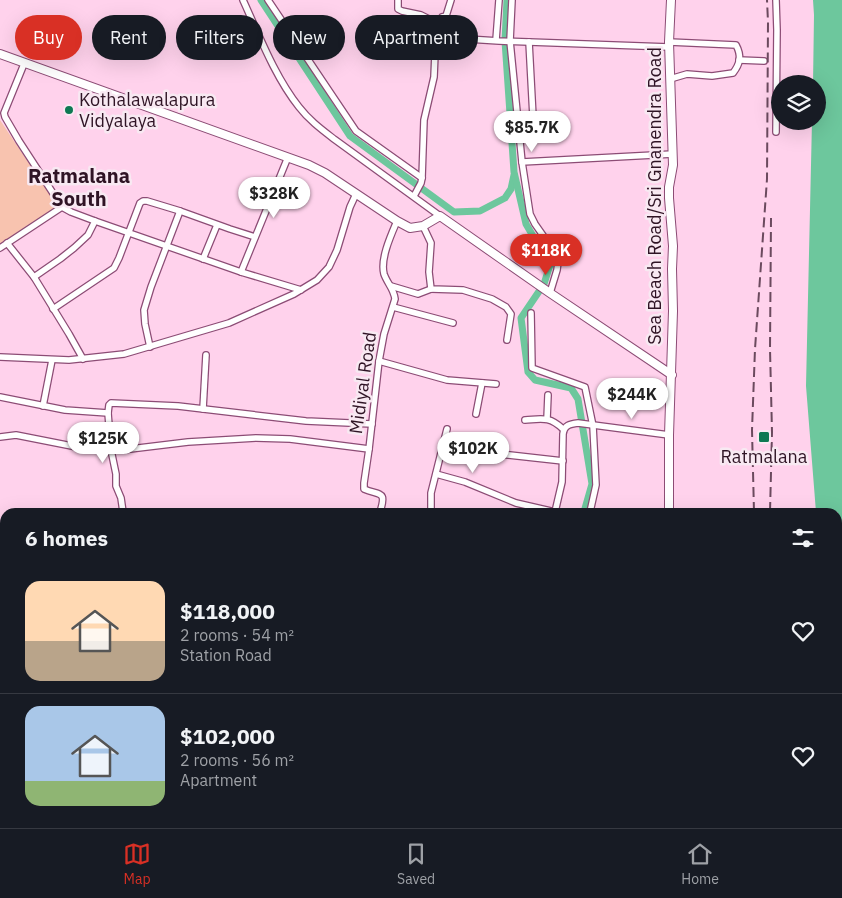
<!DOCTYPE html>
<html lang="en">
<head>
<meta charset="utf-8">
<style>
	body { margin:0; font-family:"IBM Plex Sans",sans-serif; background:#20242c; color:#f1f3f6; height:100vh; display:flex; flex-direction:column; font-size:19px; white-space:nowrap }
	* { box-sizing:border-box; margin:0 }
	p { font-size:16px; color:#9ea1a6 }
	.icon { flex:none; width:28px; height:28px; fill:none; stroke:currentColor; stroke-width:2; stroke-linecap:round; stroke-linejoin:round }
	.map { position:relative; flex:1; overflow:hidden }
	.drawer { position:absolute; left:0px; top:508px; width:842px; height:321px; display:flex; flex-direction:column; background:#171b24; border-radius:15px 15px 0 0; box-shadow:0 5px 20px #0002 }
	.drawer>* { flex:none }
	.hud { position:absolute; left:15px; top:15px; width:500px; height:45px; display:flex; gap:10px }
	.controls { position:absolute; left:771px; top:75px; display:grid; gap:10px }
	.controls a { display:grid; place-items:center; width:55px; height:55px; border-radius:50%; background:#171b24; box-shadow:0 5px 20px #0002; font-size:25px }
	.price { position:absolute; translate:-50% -42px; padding:0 11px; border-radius:18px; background:#fff; color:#222; font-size:16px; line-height:32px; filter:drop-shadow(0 1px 2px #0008) }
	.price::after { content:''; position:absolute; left:50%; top:30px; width:15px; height:11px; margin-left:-8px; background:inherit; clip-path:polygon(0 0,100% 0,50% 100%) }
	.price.on { background:#d93025; color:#fff }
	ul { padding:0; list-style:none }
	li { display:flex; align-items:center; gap:15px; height:125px; padding:0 25px }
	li+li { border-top:1px solid #363941 }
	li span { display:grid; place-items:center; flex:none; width:140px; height:100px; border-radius:15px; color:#555 }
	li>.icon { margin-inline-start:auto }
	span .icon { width:60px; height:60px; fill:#fffc; stroke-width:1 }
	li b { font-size:21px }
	h2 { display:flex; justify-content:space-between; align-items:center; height:60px; padding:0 25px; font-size:21px }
	.pill { padding:0 18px; border-radius:22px; background:#171b24; box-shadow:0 5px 20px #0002; font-size:18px; line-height:45px }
	.pill.on { background:#d93025; color:#fff }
	.tabs { display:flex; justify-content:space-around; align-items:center; height:70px; border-top:1px solid #363941; background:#171b24; font-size:14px; color:#9ea1a6 }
	.tabs a { display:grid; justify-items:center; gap:2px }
	.tabs .on { color:#d93025 }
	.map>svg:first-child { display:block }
	.green { fill:#f8c3af }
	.water { fill:#6dc79d }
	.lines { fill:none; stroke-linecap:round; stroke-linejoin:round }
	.canal { stroke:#6dc79d; stroke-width:7 }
	.street-casing { stroke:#8c4c75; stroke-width:8 }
	.secondary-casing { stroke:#8c4c75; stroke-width:10 }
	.street { stroke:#fff; stroke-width:5.5 }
	.secondary { stroke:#fff; stroke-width:8 }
	.rail { stroke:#6b4a5e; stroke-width:2; stroke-dasharray:10 5; stroke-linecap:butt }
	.poi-dot { fill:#0e7953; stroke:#f8e9f2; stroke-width:2 }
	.labels { text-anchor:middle; stroke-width:5; stroke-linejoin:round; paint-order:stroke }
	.poi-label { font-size:18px; fill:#2f1425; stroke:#f8e9f2; text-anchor:start }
	.street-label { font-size:18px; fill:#2f1425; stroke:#f8e9f2 }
	.quarter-label { font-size:20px; font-weight:bold; fill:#2f1425; stroke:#f8e9f2 }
</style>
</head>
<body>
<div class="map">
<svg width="842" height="828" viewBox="0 0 842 828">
	<rect width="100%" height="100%" fill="#ffd2ec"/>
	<!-- green -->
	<polygon class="green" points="0,120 58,207 0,244"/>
	<!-- water -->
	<polygon class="water" points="813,0 842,0 842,828 804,828 805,824 838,824 838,512 816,512 806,386 812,121 818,121 818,84 813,84 814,15"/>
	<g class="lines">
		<!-- canal -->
		<g class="canal">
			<polyline points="261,0 350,136 454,212 480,211 505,198 511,189 514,175"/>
			<polyline points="507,0 505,41 514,172 526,224 550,265 544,284 521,318 528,372 535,380 571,388 578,399 592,484 584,512"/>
			<polyline points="541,828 542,824"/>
		</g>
		<defs>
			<g id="street">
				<path d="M243 0C259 35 275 77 299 107 309 120 321 129 334 139L440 216"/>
				<polyline points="268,0 356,131 422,178"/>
				<polyline points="398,0 398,9 402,11 421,15 431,20 436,30 434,77 424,120 422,178 421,183 414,196"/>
				<polyline points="512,0 510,41 522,162 530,214 535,224 556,254 558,262 557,270 550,293"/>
				<polyline points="436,30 442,17 446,16 451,0"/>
				<polyline points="436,37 499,41 669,47"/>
				<polyline points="496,40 499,0"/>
				<polyline points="529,42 533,117"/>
				<path d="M669 42 736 45C742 56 740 64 733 73L712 76 687 74 670 79"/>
				<polyline points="739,60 764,61"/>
				<polyline points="24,64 4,113 5,117 19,141 62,207 71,212 95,221 241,272 301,290"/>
				<polyline points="776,132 777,30 776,0"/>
				<polyline points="522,162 673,154"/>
				<polyline points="423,226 431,243 429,272 431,289 463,290 492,299 506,307 511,314 507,340"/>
				<polyline points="7,243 34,277 69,334 83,359"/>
				<polyline points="0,248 62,207"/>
				<polyline points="203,259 217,225"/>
				<polyline points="241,272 288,157"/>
				<polyline points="34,277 60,259 74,248 88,235 95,221"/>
				<polyline points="391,286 418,294 431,289"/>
				<polyline points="393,307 453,323"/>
				<polyline points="53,309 114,268 119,258 140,203 143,201 147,201 180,211"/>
				<polyline points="531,313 532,368 585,387 593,426 596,485 590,512"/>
				<polyline points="150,347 145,324 144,310 151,287 180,211 230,229 255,237"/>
				<polyline points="0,357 69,360 124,354 229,323 294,294 317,280 329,267 337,250 350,207 356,194"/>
				<polyline points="379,361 447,380 496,384"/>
				<polyline points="0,397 65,410 108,413"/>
				<polyline points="43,406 52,360"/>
				<polyline points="203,409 206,355"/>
				<polyline points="476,414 482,383"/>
				<polyline points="547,419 548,395"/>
				<path d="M525 420C542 419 549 416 563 429"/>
				<polyline points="0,437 16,435 87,449 101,450 122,450 188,442 256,438 290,439 369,449"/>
				<polyline points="500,454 563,461"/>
				<polyline points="436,474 465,482 516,503 555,512"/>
				<polyline points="123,512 121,498 116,486 116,474 111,450 108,413 109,405 111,403 178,406 306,421 372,424"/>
				<path d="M380 512C387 490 380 496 364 489V483L369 449 379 361 384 334 395 299C394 289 387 283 384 274 380 259 391 235 397 221"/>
				<polyline points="431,512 431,493 447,429"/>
				<path d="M555 512 562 482 563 434C564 425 570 424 578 423L669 435"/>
				<polyline points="0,551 5,552"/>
				<polyline points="0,617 5,618"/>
				<polyline points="0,688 5,690"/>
				<polyline points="0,780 5,781"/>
				<polyline points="445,824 460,828"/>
				<polyline points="215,828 217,824"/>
				<polyline points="426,828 427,824"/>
				<polyline points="545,828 545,824"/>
			</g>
			<g id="secondary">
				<polyline points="0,54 309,165 325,173 397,221 410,228 423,226 440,216 550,293 672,375"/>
				<polyline points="669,512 669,435 673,311 672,269 673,246 669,198 669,187 673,165 669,42 671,0"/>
				<polyline points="598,824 598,828"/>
			</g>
		</defs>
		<!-- street casing -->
		<use href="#street" class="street-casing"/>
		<!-- secondary casing -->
		<use href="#secondary" class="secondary-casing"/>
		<!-- street -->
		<use href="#street" class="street"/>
		<!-- secondary -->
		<use href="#secondary" class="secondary"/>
		<!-- rail -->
		<g class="rail">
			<polyline points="754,512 752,430 755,349 767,179 768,22 767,0"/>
			<polyline points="770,512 772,432 770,349 771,218"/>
			<polyline points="763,824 763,828"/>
		</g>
	</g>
	<!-- markers -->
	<g class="poi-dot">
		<circle cx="69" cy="110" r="5"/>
		<rect x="758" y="431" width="12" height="12" rx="2.5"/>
	</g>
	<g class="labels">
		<!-- poi labels -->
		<g class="poi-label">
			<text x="79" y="106">Kothalawalapura<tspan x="79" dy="21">Vidyalaya</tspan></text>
			<text x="764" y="463" text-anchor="middle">Ratmalana</text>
		</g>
		<!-- street labels -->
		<g class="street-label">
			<text transform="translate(655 196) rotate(-90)" y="6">Sea Beach Road/Sri Gnanendra Road</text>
			<text transform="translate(363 383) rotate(-82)" y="6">Midiyal Road</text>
		</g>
		<!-- quarter labels -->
		<g class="quarter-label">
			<text x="79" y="183">Ratmalana<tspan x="79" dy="23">South</tspan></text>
		</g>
	</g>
</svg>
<div class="controls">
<a><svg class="icon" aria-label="layers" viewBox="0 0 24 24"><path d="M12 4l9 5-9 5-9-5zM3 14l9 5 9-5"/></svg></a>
</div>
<b class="price" style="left:532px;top:153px">$85.7K</b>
<b class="price" style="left:274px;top:219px">$328K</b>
<b class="price on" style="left:546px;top:276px">$118K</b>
<b class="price" style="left:632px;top:420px">$244K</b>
<b class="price" style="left:103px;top:464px">$125K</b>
<b class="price" style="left:473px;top:474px">$102K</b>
<div class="hud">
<a class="pill on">Buy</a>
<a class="pill">Rent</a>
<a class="pill">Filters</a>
<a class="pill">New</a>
<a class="pill">Apartment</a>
</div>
<section class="drawer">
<h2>6 homes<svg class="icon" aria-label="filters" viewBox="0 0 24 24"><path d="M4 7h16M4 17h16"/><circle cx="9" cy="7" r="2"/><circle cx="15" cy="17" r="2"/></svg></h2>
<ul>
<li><span style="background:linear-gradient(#ffd9b3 60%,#b9a48a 0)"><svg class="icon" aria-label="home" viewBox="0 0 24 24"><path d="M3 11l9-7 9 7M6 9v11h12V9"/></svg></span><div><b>$118,000</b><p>2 rooms · 54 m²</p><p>Station Road</p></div><svg class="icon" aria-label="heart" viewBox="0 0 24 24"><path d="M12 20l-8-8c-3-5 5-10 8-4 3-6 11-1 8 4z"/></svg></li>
<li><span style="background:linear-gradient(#a9c7e8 75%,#8fb573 0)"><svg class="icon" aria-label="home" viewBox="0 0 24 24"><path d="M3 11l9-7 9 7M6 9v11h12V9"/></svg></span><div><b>$102,000</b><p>2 rooms · 56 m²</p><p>Apartment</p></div><svg class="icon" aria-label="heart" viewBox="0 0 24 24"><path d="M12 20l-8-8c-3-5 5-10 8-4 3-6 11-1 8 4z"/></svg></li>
</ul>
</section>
</div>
<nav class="tabs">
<a class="on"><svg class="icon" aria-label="map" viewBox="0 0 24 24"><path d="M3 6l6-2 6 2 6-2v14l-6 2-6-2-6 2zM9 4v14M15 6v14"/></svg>Map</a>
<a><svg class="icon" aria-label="saved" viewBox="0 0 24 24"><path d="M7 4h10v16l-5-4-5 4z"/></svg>Saved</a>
<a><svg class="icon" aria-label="home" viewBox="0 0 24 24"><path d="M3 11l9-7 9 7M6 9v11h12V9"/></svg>Home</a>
</nav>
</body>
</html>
